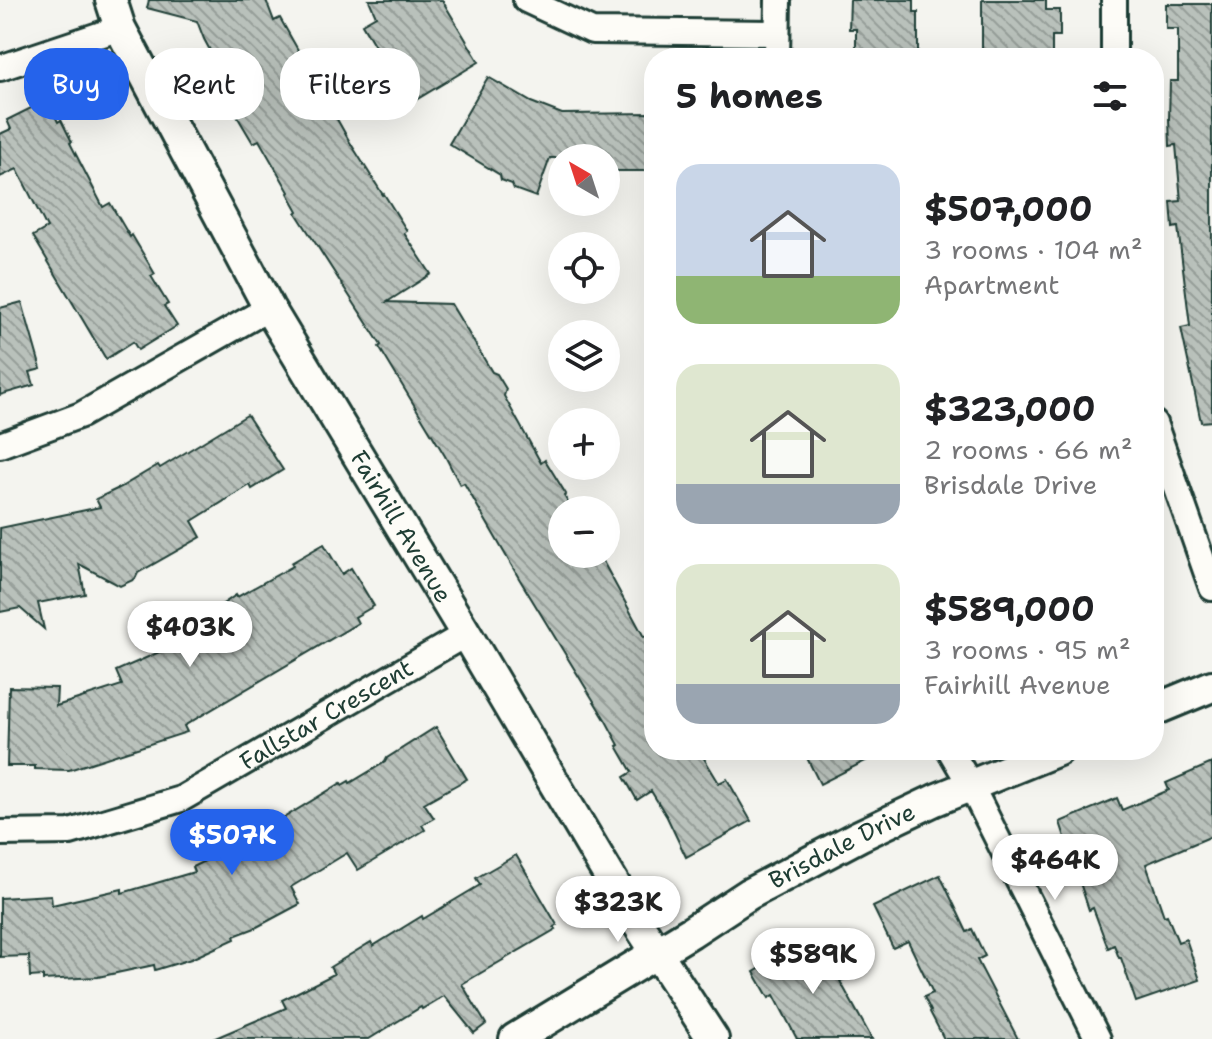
<!DOCTYPE html>
<html lang="en">
<head>
<meta charset="utf-8">
<style>
	body { margin:0; font-family:"Shantell Sans",sans-serif; background:#f2f2f2; color:#202124; height:100vh; display:flex; flex-direction:column; font-size:30px; white-space:nowrap }
	* { box-sizing:border-box; margin:0 }
	p { font-size:26px; color:#757577 }
	.icon { flex:none; width:44px; height:44px; fill:none; stroke:currentColor; stroke-width:2; stroke-linecap:round; stroke-linejoin:round }
	.map { position:relative; flex:1; overflow:hidden }
	.drawer { position:absolute; left:644px; top:48px; width:520px; height:712px; display:flex; flex-direction:column; background:#fff; border-radius:32px; box-shadow:0 8px 32px #0002 }
	.drawer>* { flex:none }
	.top-card { position:absolute; left:24px; top:48px; width:500px; height:72px; display:flex; gap:16px }
	.needle { width:52px; rotate:321deg }
	.controls { position:absolute; left:548px; top:144px; display:grid; gap:16px }
	.controls a { display:grid; place-items:center; width:72px; height:72px; border-radius:50%; background:#fff; box-shadow:0 8px 32px #0002; font-size:40px }
	.price { position:absolute; translate:-50% -68px; padding:0 18px; border-radius:28px; background:#fff; color:#222; font-size:26px; line-height:52px; filter:drop-shadow(0 2px 4px #0008) }
	.price::after { content:''; position:absolute; left:50%; top:48px; width:24px; height:18px; margin-left:-12px; background:inherit; clip-path:polygon(0 0,100% 0,50% 100%) }
	.price.active { background:#2563eb; color:#fff }
	ul { padding:0; list-style:none }
	li { display:flex; align-items:center; gap:24px; height:200px; padding:0 32px }
	li span { display:grid; place-items:center; flex:none; width:224px; height:160px; border-radius:24px; color:#555 }
	li>.icon { margin-inline-start:auto }
	span .icon { width:96px; height:96px; fill:#fffc; stroke-width:1 }
	li b { font-size:34px }
	h2 { display:flex; justify-content:space-between; align-items:center; height:96px; padding:0 32px; font-size:34px }
	.tag { padding:0 28px; border-radius:32px; background:#fff; box-shadow:0 8px 32px #0002; font-size:28px; line-height:72px }
	.tag.active { background:#2563eb; color:#fff }
	.map>svg:first-child { display:block }
	.building { fill:url(#building-back-hatch); stroke:#1f3d34; stroke-width:2 }
	.lines { fill:none; stroke-linecap:round; stroke-linejoin:round }
	.minor-casing { stroke:#1f3d34; stroke-width:30 }
	.tertiary-casing { stroke:#1f3d34; stroke-width:36 }
	.minor { stroke:#fdfcf7; stroke-width:24 }
	.tertiary { stroke:#fdfcf7; stroke-width:30 }
	.labels { text-anchor:middle; stroke-width:6; stroke-linejoin:round; paint-order:stroke }
	.street-label { font-size:24px; fill:#1f3d34; stroke:#fdfcf7 }
</style>
</head>
<body>
<div class="map">
<svg width="1212" height="1039" viewBox="0 0 1212 1039">
	<defs>
		<pattern id="building-back-hatch" width="6" height="6" patternUnits="userSpaceOnUse" patternTransform="scale(2)"><rect width="6" height="6" fill="#b9c1bb"/><path d="M-1 5l2 2M0 0l6 6M5-1l2 2" fill="none" stroke="#969e99"/></pattern>
	</defs>
	<rect width="100%" height="100%" fill="#f4f4ef"/>
	<filter id="ink" filterUnits="userSpaceOnUse"><feTurbulence type="fractalNoise" baseFrequency=".0125" numOctaves="2"/><feDisplacementMap in="SourceGraphic" scale="16" xChannelSelector="R" yChannelSelector="G"/><feConvolveMatrix kernelMatrix="1 2 1 2 8 2 1 2 1" color-interpolation-filters="sRGB"/></filter>
	<g filter="url(#ink)">
		<!-- building -->
		<g class="building">
			<polygon points="149,0 266,0 274,21 280,18 351,144 383,195 384,194 407,231 404,233 431,274 387,302 451,304 492,372 497,374 506,389 504,396 541,463 545,460 566,494 564,496 573,510 562,510 562,554 599,554 644,637 654,632 654,750 699,750 719,783 727,779 751,821 686,857 667,817 651,791 637,800 624,777 632,772 617,746 619,745 606,721 520,580 464,483 460,485 445,456 379,347 381,345 296,213 298,211 288,193 289,192 259,140 253,143 234,111 223,89 229,86 204,39 197,21 147,8"/>
			<polygon points="369,0 442,0 479,62 409,104 362,24 376,16"/>
			<polygon points="850,0 914,0 914,12 918,12 918,58 856,58 856,29 849,29"/>
			<polygon points="982,0 1046,0 1046,10 1060,10 1060,36 1052,36 1052,58 982,58"/>
			<polygon points="1166,4 1212,4 1212,421 1201,422 1181,328 1190,326 1178,227 1173,228 1171,202 1181,201 1176,145 1170,146 1169,119 1170,81 1178,81 1178,29 1166,29"/>
			<polygon points="488,77 531,102 562,114 654,113 654,171 606,171 606,158 550,158 536,197 514,189 512,184 501,180 500,175 449,144"/>
			<polygon points="47,100 58,122 61,120 72,142 70,143 103,207 110,203 130,237 132,235 155,274 151,276 168,304 164,306 177,326 138,350 133,342 106,359 33,236 47,228 17,169 0,177 0,134 11,129 7,120"/>
			<polygon points="22,302 41,369 30,372 34,385 0,395 0,308"/>
			<polygon points="247,415 283,470 252,489 250,485 192,521 201,537 138,573 135,579 120,586 79,564 85,594 38,603 44,629 20,608 0,612 0,528 100,507 96,499 121,487 158,465 160,468"/>
			<polygon points="324,544 342,574 351,568 374,606 355,617 358,623 184,726 187,732 69,770 35,769 35,766 7,766 9,687 57,688 56,706 122,685 116,671 164,650 162,646 174,639 172,635 204,617 236,595 237,597 293,566 291,563"/>
			<polygon points="436,727 467,779 424,803 434,818 422,825 425,830 358,870 347,853 291,887 300,904 255,928 234,936 235,939 191,959 155,970 154,965 98,977 43,980 43,976 30,977 29,956 0,957 0,898 51,895 52,905 122,889 122,893 194,872 192,867 244,842 341,783 342,785 349,781 350,783 385,762 387,758"/>
			<polygon points="803,750 887,750 820,784"/>
			<polygon points="1212,763 1212,836 1146,864 1164,916 1167,915 1178,942 1186,939 1200,980 1136,1002 1121,958 1119,958 1114,945 1108,948 1093,908 1089,910 1060,822 1117,798 1122,810 1169,790 1166,783"/>
			<polygon points="516,855 557,925 554,927 556,929 462,984 486,1024 474,1033 444,996 422,1009 421,1007 369,1039 213,1039 286,1008 282,1000 334,974 330,967 371,942 373,946 422,916 423,919 480,885 476,878"/>
			<polygon points="940,875 967,932 972,929 985,956 977,960 1018,1039 944,1039 930,1012 931,1011 924,997 933,993 908,941 893,948 873,907"/>
			<polygon points="822,940 845,979 840,981 872,1039 797,1039 774,995 769,998 754,972 781,956 784,962"/>
		</g>
		<g class="lines">
			<defs>
				<g id="minor">
					<polyline points="526,0 592,31 777,33"/>
					<polyline points="1114,0 1114,58"/>
					<polyline points="777,58 778,0"/>
					<polyline points="0,68 120,28"/>
					<polyline points="1154,423 1212,588"/>
					<polyline points="0,445 81,415 269,308"/>
					<polyline points="950,750 971,786 1098,1039"/>
					<path id="s1" d="M0 833 70 832 181 799 466 634"/>
				</g>
				<g id="tertiary">
					<path id="s2" d="M111 0 120 28 269 308 466 634 633 916 713 1039"/>
					<polyline points="1154,710 1212,686"/>
					<path id="s3" d="M515 1039 691 932 749 894 859 836 935 800 1058 750"/>
				</g>
			</defs>
			<!-- minor casing -->
			<use href="#minor" class="minor-casing"/>
			<!-- tertiary casing -->
			<use href="#tertiary" class="tertiary-casing"/>
			<!-- minor -->
			<use href="#minor" class="minor"/>
			<!-- tertiary -->
			<use href="#tertiary" class="tertiary"/>
		</g>
	</g>
	<g class="labels">
		<!-- street labels -->
		<g class="street-label">
			<text dy="8" stroke="none"><textPath href="#s2" startOffset="602">Fairhill Avenue</textPath></text>
			<text dy="8" stroke="none"><textPath href="#s1" startOffset="354">Fallstar Crescent</textPath></text>
			<text dy="8" stroke="none"><textPath href="#s3" startOffset="380">Brisdale Drive</textPath></text>
		</g>
	</g>
</svg>
<div class="controls">
<a><svg class="needle" viewBox="-14 -14 28 28"><path d="M0-13l5 13h-10z" fill="#e53935"/><path d="M0 13l5-13h-10z" fill="#757577"/></svg></a>
<a><svg class="icon" aria-label="locate" viewBox="0 0 24 24"><circle cx="12" cy="12" r="6"/><path d="M12 2v4M12 18v4M2 12h4M18 12h4"/></svg></a>
<a><svg class="icon" aria-label="layers" viewBox="0 0 24 24"><path d="M12 4l9 5-9 5-9-5zM3 14l9 5 9-5"/></svg></a>
<a>+</a>
<a>−</a>
</div>
<b class="price" style="left:190px;top:669px">$403K</b>
<b class="price active" style="left:232px;top:877px">$507K</b>
<b class="price" style="left:1055px;top:902px">$464K</b>
<b class="price" style="left:618px;top:944px">$323K</b>
<b class="price" style="left:813px;top:996px">$589K</b>
<div class="top-card">
<a class="tag active">Buy</a>
<a class="tag">Rent</a>
<a class="tag">Filters</a>
</div>
<section class="drawer">
<h2>5 homes<svg class="icon" aria-label="filters" viewBox="0 0 24 24"><path d="M4 7h16M4 17h16"/><circle cx="9" cy="7" r="2"/><circle cx="15" cy="17" r="2"/></svg></h2>
<ul>
<li><span style="background:linear-gradient(#c9d6e8 70%,#8fb573 0)"><svg class="icon" aria-label="home" viewBox="0 0 24 24"><path d="M3 11l9-7 9 7M6 9v11h12V9"/></svg></span><div><b>$507,000</b><p>3 rooms · 104 m²</p><p>Apartment</p></div></li>
<li><span style="background:linear-gradient(#dfe7d0 75%,#9aa5b1 0)"><svg class="icon" aria-label="home" viewBox="0 0 24 24"><path d="M3 11l9-7 9 7M6 9v11h12V9"/></svg></span><div><b>$323,000</b><p>2 rooms · 66 m²</p><p>Brisdale Drive</p></div></li>
<li><span style="background:linear-gradient(#dfe7d0 75%,#9aa5b1 0)"><svg class="icon" aria-label="home" viewBox="0 0 24 24"><path d="M3 11l9-7 9 7M6 9v11h12V9"/></svg></span><div><b>$589,000</b><p>3 rooms · 95 m²</p><p>Fairhill Avenue</p></div></li>
</ul>
</section>
</div>
</body>
</html>
